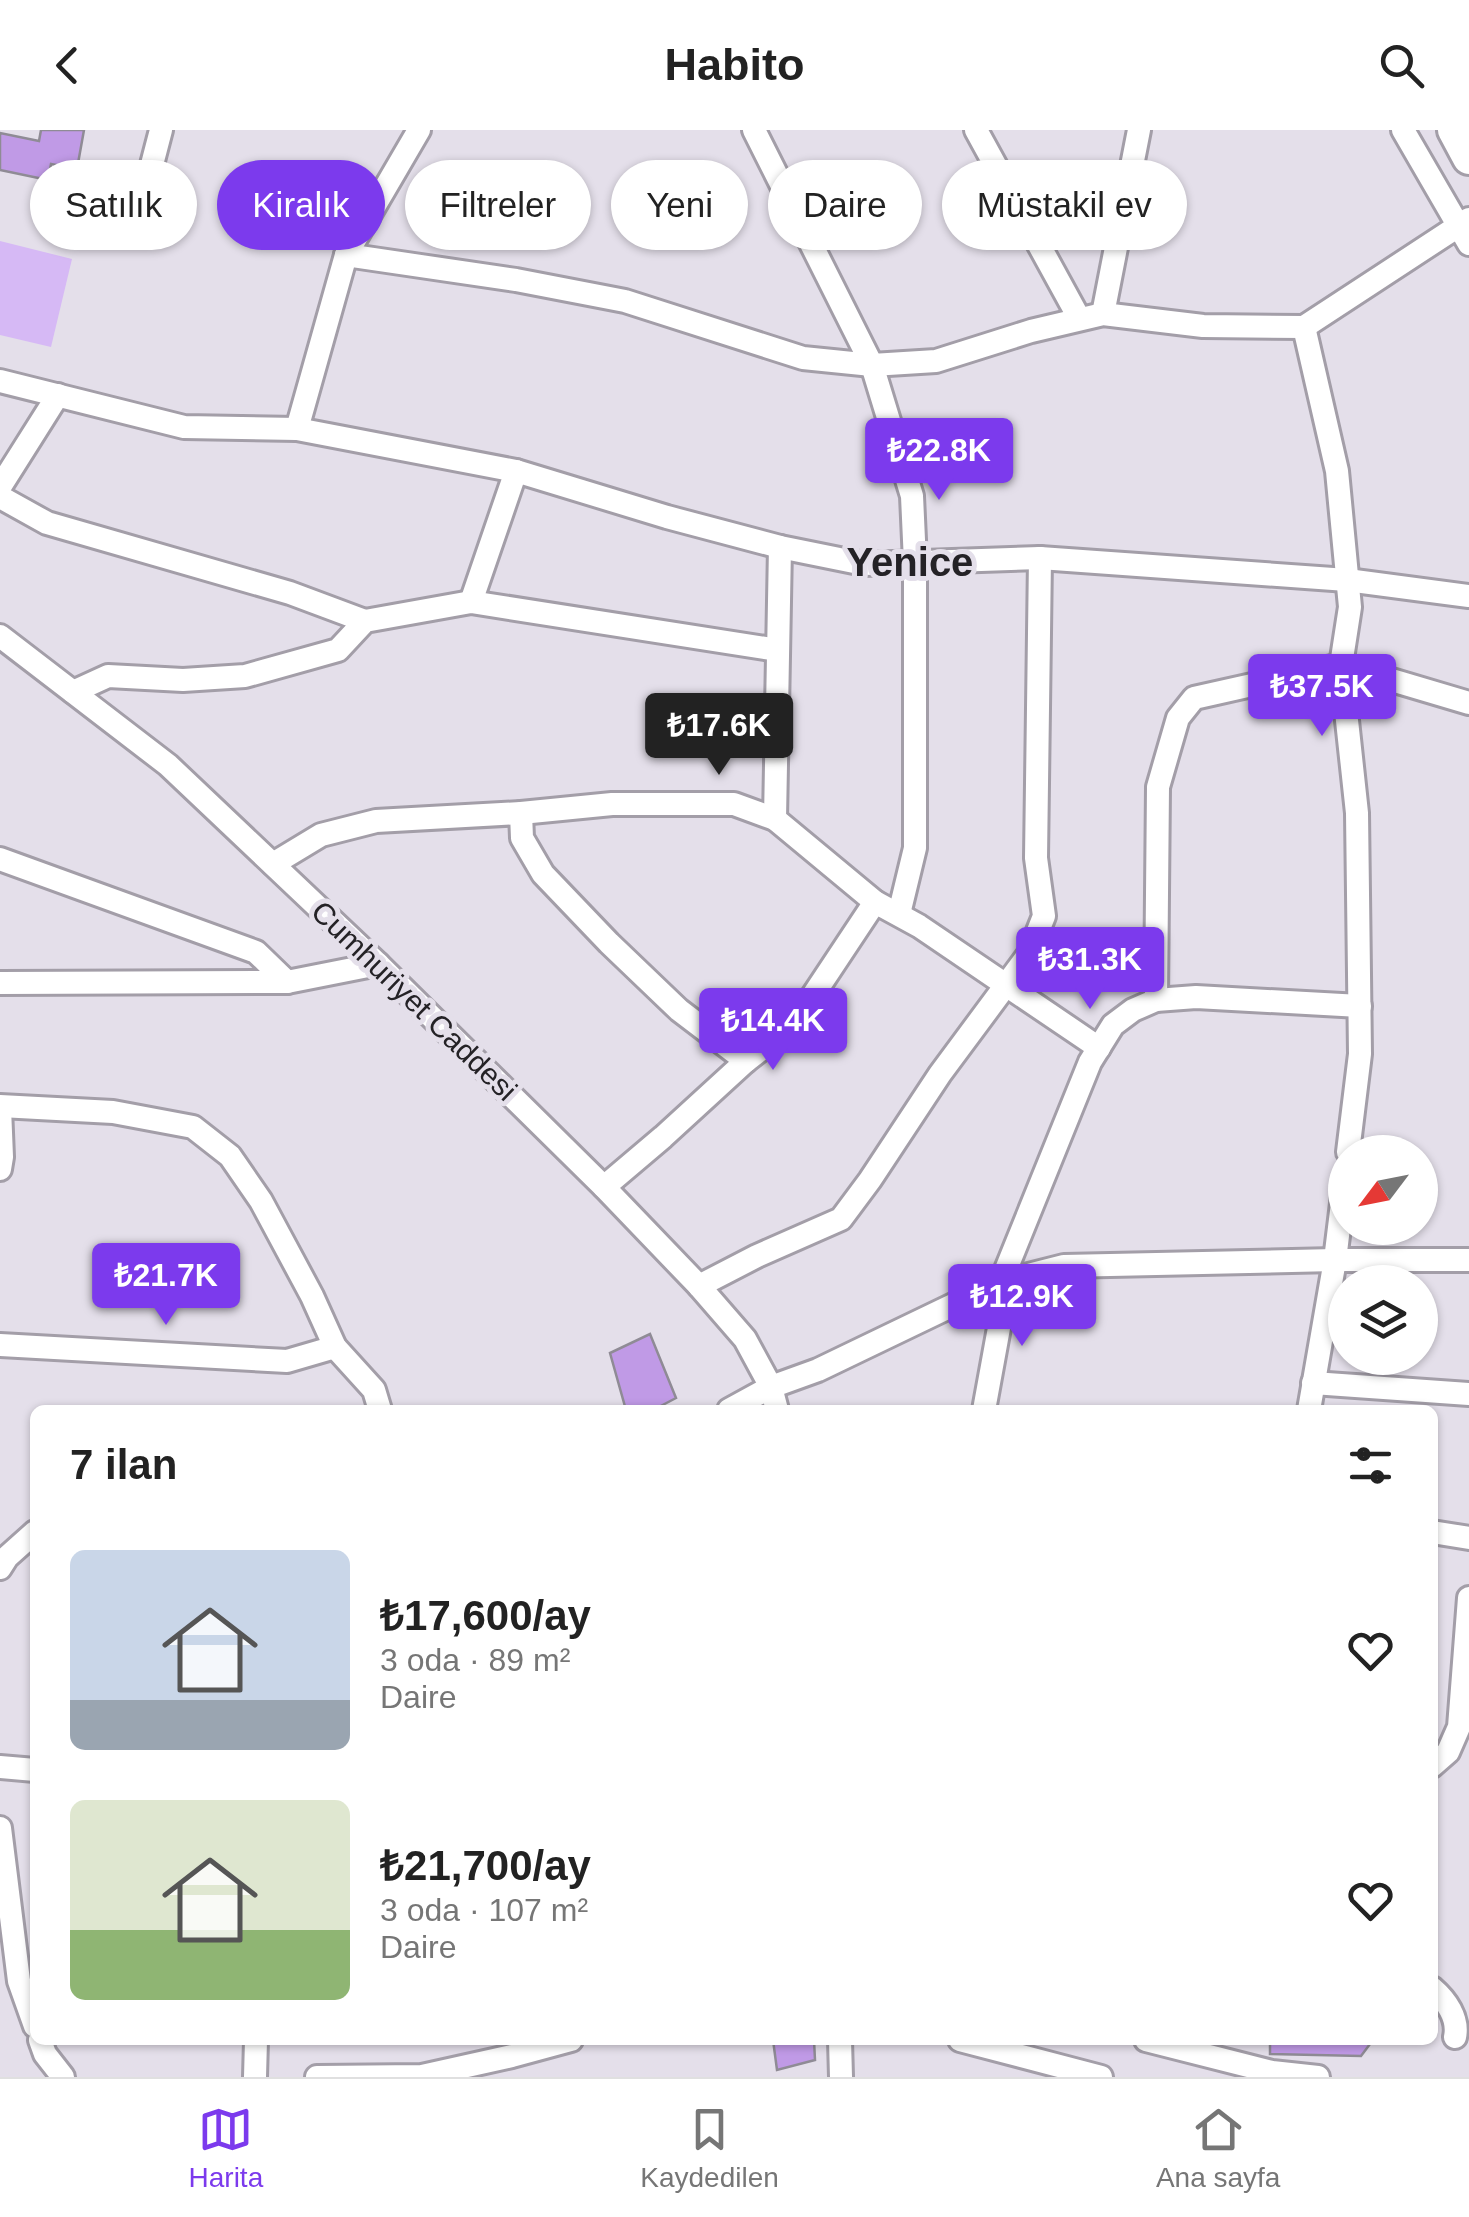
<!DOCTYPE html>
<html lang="tr">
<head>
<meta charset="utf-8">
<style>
	body { margin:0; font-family:Arial,sans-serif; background:#f6f6f6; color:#222; height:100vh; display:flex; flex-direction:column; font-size:38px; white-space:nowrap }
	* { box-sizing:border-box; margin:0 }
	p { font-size:32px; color:#767676 }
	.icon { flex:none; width:55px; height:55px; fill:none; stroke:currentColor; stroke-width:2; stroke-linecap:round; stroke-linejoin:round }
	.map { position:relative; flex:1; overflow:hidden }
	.panel { position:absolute; left:30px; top:1275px; width:1408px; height:640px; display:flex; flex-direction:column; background:#fff; border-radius:15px; box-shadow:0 2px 8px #0004 }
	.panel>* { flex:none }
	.hud { position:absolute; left:30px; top:30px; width:1410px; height:90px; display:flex; gap:20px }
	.needle { width:65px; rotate:238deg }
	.buttons { position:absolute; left:1328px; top:1005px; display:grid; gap:20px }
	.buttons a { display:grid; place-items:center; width:110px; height:110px; border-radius:50%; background:#fff; box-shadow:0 2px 8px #0004; font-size:50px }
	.price { position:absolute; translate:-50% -85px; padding:0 22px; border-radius:10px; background:#7c3aed; color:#fff; font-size:32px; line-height:65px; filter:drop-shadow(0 2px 5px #0008) }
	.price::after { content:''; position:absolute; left:50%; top:60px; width:30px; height:22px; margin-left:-15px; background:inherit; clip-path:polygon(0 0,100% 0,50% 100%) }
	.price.on { background:#222; color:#fff }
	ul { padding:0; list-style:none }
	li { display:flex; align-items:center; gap:30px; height:250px; padding:0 40px }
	li span { display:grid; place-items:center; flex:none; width:280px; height:200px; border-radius:15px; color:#555 }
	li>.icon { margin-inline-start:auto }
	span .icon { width:120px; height:120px; fill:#fffc; stroke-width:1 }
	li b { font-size:42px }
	h2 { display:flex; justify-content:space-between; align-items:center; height:120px; padding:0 40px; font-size:42px }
	.pill { padding:0 35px; border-radius:45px; background:#fff; box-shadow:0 2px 8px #0004; font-size:35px; line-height:90px }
	.pill.on { background:#7c3aed; color:#fff }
	header { display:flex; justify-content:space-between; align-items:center; height:130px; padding:0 40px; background:#fff; font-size:45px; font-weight:800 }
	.dock { display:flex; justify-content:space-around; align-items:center; height:140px; border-top:2px solid #e0e0e0; background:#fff; font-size:28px; color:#767676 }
	.dock a { display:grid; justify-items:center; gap:5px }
	.dock .on { color:#7c3aed }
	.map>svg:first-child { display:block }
	.green { fill:#d6b9f5 }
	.building { fill:#c09ae6; stroke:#8f8b95; stroke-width:2.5 }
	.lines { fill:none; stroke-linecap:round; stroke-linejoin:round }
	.minor-casing { stroke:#a39ea8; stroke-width:28 }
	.highway-casing { stroke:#a39ea8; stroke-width:38 }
	.minor { stroke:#fff; stroke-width:22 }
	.highway { stroke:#fff; stroke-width:32 }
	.labels { text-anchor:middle; stroke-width:10; stroke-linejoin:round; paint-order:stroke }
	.street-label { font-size:30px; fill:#242226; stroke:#e4dfea }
	.district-label { font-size:40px; font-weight:bold; fill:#242226; stroke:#e4dfea }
</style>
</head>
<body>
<header><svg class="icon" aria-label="back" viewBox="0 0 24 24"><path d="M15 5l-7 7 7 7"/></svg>Habito<svg class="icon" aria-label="search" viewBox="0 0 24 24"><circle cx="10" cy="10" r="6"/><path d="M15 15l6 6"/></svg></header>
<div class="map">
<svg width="1469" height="1947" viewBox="0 0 1469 1947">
	<rect width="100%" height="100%" fill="#e4dfea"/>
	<!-- green -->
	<polygon class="green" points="0,111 72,129 51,217 0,205"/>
	<!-- building -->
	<g class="building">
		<polygon points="41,0 84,0 77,39 51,34 48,50 0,40 0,3 39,11"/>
		<polygon points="650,1204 676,1268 653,1280 626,1280 610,1223"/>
		<polygon points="773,1910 814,1910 815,1930 777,1940"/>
		<polygon points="1270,1910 1373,1910 1361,1926 1270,1924"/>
	</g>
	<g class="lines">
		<defs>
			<g id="minor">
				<polyline points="754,0 872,235 912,366 915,432 915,718 899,784"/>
				<polyline points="976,0 1079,188"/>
				<polyline points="1403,0 1469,114"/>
				<polyline points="136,96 161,0"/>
				<polyline points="346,125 516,150 625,171 803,228 872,235 936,231 1031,201 1103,184 1203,196 1304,197 1469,89"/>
				<polyline points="1103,184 1139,0"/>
				<polyline points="1304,197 1337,341 1350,477 1341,535 1357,683 1360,924 1348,1022"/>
				<polyline points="0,251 184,297 297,299 516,341 667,387 780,417 864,434 1040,428 1347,450 1469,466"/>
				<polyline points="297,299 346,125 419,0"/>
				<polyline points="0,357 58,265"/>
				<polyline points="0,367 47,393 290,463 365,491"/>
				<polyline points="471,472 516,341"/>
				<polyline points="0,506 168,635 378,834 604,1057 699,1156 745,1209 771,1257 777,1280"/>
				<polyline points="73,562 108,546 183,550 245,546 338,520 365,491 471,472 778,520"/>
				<polyline points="521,683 522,708 543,744 609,813 679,880 746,931"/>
				<polyline points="775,689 780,417"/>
				<polyline points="0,729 256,822 287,852"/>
				<polyline points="273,734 321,705 376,691 521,683 612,674 734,674 775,689 875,772 919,796 1099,918"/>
				<polyline points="0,853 287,852 378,834"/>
				<polyline points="1156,870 1158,657 1178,588 1194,568 1341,535 1469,573"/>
				<polyline points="0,976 113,982 193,997 230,1026 261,1071 312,1166 335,1217 374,1260 380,1280"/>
				<polyline points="0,978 2,1027 0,1039"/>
				<polyline points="604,1057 663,1007 746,931 794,894 875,772"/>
				<polyline points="699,1156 757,1126 841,1089 870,1050 940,944 1029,824 1044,786 1036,728 1040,428"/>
				<polyline points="0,1215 287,1231 335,1217"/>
				<polyline points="1313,1253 1469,1264"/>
				<polyline points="729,1280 771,1257 818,1240 1001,1152 1064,1136 1335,1130 1469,1130"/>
				<polyline points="984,1280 1001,1187 1001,1152 1090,932 1113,895 1133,880 1156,870 1196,867 1360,876"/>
				<polyline points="1309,1280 1335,1130 1345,1049"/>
				<polyline points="1432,1402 1469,1408"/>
				<polyline points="0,1438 7,1427 35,1402"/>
				<polyline points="1432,1636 1448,1622 1459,1597 1469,1468"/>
				<polyline points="0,1637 35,1640"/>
				<polyline points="0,1698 19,1851 35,1896"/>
				<path d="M1432 1858C1446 1870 1459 1888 1455 1907"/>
				<polyline points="40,1910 45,1924 63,1947"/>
				<polyline points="840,1910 841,1947"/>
				<polyline points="960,1910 1101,1947"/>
				<polyline points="1146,1910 1272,1942 1318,1947"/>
				<polyline points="255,1947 256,1910"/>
				<polyline points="317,1947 422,1946 512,1926 571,1910"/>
			</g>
			<polyline id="highway" points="1454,0 1469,28"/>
		</defs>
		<!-- minor casing -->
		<use href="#minor" class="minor-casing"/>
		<!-- highway casing -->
		<use href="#highway" class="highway-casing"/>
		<!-- minor -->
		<use href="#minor" class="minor"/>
		<!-- highway -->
		<use href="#highway" class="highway"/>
	</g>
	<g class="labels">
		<!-- street labels -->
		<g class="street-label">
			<text transform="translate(414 871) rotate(44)" y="10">Cumhuriyet Caddesi</text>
		</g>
		<!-- district labels -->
		<g class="district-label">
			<text x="910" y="446">Yenice</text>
		</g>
	</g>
</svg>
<div class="buttons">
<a><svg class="needle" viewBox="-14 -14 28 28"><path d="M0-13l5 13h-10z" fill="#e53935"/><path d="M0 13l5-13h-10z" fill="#767676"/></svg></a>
<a><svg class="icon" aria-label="layers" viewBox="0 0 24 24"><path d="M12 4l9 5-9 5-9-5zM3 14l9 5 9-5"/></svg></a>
</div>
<b class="price" style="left:939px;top:373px">₺22.8K</b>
<b class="price" style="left:1322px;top:609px">₺37.5K</b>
<b class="price on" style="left:719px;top:648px">₺17.6K</b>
<b class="price" style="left:1090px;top:882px">₺31.3K</b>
<b class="price" style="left:773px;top:943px">₺14.4K</b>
<b class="price" style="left:166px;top:1198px">₺21.7K</b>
<b class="price" style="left:1022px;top:1219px">₺12.9K</b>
<div class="hud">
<a class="pill">Satılık</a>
<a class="pill on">Kiralık</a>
<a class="pill">Filtreler</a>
<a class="pill">Yeni</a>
<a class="pill">Daire</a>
<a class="pill">Müstakil ev</a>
</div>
<section class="panel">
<h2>7 ilan<svg class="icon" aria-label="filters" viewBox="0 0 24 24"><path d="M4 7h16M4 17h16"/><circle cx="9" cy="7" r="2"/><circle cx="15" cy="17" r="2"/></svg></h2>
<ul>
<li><span style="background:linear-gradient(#c9d6e8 75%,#9aa5b1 0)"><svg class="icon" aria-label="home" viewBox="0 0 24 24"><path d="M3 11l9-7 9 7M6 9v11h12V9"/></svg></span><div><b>₺17,600/ay</b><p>3 oda · 89 m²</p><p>Daire</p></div><svg class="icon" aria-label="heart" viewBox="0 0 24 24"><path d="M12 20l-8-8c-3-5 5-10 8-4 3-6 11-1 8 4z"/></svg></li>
<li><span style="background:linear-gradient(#dfe7d0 65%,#8fb573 0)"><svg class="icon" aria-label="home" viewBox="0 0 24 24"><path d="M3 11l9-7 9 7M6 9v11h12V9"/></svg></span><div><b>₺21,700/ay</b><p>3 oda · 107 m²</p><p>Daire</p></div><svg class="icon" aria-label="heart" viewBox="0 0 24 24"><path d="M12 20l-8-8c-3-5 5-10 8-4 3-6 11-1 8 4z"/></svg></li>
</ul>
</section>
</div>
<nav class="dock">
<a class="on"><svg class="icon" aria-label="map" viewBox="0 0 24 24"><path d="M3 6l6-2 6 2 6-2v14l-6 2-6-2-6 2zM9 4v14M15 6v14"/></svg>Harita</a>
<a><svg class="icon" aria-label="saved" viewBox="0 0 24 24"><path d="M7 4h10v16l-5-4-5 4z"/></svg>Kaydedilen</a>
<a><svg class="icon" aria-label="home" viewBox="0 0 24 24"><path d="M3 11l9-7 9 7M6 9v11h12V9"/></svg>Ana sayfa</a>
</nav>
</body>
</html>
